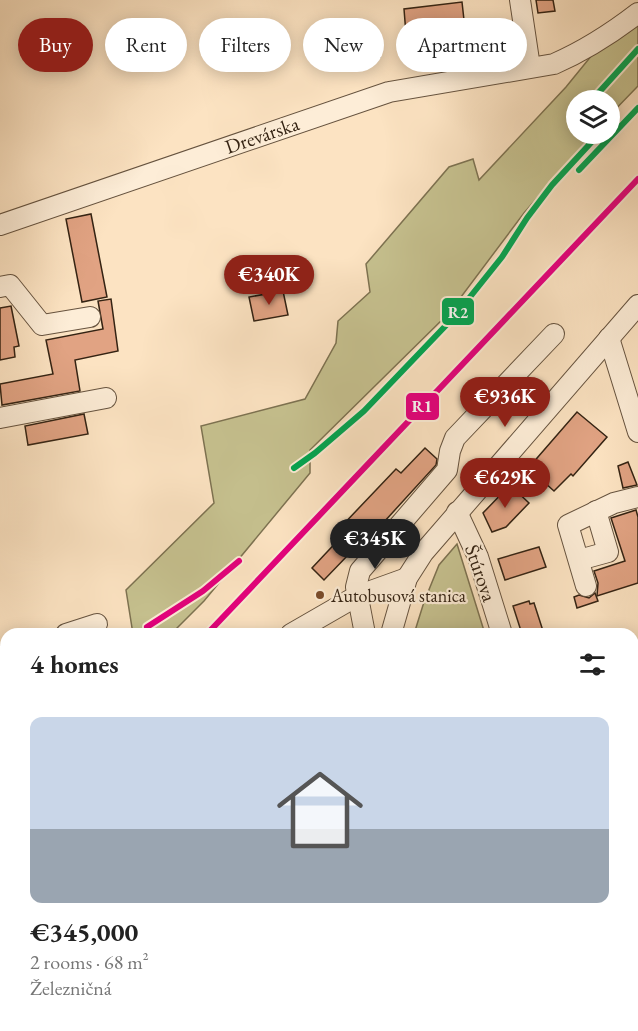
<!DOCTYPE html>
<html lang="en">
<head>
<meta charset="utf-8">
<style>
	body { margin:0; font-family:"EB Garamond",serif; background:#f2f2f2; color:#222; height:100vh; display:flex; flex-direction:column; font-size:22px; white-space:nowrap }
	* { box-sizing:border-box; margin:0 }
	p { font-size:20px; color:#767676 }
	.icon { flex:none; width:33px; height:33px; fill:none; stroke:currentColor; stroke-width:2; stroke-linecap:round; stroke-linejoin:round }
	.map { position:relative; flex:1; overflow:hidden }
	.sheet { position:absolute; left:0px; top:628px; width:639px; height:404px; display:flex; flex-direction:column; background:#fff; border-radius:18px 18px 0 0; box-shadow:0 3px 15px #0003 }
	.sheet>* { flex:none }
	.hud { position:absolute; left:18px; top:18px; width:603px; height:54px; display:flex; gap:12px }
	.fabs { position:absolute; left:566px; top:90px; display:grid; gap:12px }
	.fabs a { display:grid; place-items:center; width:54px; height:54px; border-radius:50%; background:#fff; box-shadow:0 3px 15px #0003; font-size:30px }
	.price { position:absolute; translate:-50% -51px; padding:0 14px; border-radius:21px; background:#8f2418; color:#fff; font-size:20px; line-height:39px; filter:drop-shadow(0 2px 3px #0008) }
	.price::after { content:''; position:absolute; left:50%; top:36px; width:18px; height:14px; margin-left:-9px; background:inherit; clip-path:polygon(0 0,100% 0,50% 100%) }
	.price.on { background:#222; color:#fff }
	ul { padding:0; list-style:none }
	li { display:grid; align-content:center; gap:12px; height:318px; padding:0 30px }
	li+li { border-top:2px solid #e0e0e0 }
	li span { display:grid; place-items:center; height:186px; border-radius:12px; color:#555 }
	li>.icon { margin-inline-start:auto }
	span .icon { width:108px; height:108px; fill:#fffc; stroke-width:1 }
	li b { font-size:26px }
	h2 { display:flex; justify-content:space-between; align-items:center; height:72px; padding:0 30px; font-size:26px }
	.tag { padding:0 21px; border-radius:27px; background:#fff; box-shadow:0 3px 15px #0003; font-size:21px; line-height:54px }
	.tag.on { background:#8f2418; color:#fff }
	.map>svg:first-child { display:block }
	.green { fill:#c6c18f; stroke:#7d7251; stroke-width:1.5 }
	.building { fill:#e1a383; stroke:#342313; stroke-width:1.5 }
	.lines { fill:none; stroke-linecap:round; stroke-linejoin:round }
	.minor-casing { stroke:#66533f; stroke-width:22 }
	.minor { stroke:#fdedd7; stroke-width:20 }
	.rail-1-casing { stroke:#fdedd7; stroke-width:10 }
	.rail-2-casing { stroke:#fdedd7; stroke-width:10 }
	.rail-1 { stroke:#e5007d; stroke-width:6 }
	.rail-2 { stroke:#00a651; stroke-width:6 }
	.bus-dot { fill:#7a4b2a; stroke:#fdedd7; stroke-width:2 }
	.labels { text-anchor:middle; stroke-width:4.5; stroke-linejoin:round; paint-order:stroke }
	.bus-label { font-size:18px; fill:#342313; stroke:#fdedd7; text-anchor:start }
	.street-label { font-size:20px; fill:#342313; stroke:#fdedd7 }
	.line-badge { stroke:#fdedd7; stroke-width:2 }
	.badge-label { font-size:16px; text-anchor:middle; font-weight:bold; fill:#fff }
</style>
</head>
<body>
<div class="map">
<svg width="638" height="1031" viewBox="0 0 638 1031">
	<rect width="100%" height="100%" fill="#fce3c2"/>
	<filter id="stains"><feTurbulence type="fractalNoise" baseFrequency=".00333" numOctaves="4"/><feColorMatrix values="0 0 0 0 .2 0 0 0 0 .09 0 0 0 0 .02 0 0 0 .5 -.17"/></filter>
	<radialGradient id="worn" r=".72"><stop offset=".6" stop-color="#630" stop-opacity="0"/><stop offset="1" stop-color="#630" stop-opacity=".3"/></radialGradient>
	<!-- green -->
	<g class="green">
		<polygon points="638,21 638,86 609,116 609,100 576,100 576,134 593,134 524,213 449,313 310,450 310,473 204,601 171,634 133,634 126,590 214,503 201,426 305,399 336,343 338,321 370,292 366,264 449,167 473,159 479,180 566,87 592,55"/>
		<polygon points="457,544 485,634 414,634 424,602 439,565"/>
	</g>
	<!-- building -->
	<g class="building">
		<polygon points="536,0 553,0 555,11 538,13"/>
		<polygon points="462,2 467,47 449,49 447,29 406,34 404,9"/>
		<polygon points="378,45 380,57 335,62 334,49"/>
		<polygon points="91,214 107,297 82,302 66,219"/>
		<polygon points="283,291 288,315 254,321 249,297"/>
		<polygon points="111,299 118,351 75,360 80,391 2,405 0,384 53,374 46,340 103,329 98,301"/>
		<polygon points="11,306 19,346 14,347 15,357 0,360 0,308"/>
		<polygon points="577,412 607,437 573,476 571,474 554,491 533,472 536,470 531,465"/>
		<polygon points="84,414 88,434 28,445 25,426"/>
		<polygon points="425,448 437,459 436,465 352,557 349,554 324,580 312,568 343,535 338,530 396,469 401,473"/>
		<polygon points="628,462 637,485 623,488 618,466"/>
		<polygon points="510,485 529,503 506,527 492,532 483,513"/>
		<polygon points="636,510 638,517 638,583 597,596 598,583 594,571 625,561 611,518"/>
		<polygon points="539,547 546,567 505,580 498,559"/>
		<polygon points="595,593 598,601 577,608 574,597 579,595 589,598"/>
		<polygon points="529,601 530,604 534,603 544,634 522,634 513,606"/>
	</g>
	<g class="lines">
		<defs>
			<g id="minor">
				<polyline points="520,0 530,67"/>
				<path d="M0 225 389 92 554 64C584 51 612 33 638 13"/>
				<polyline points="0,287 10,285 42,325 90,317"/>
				<polyline points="609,338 638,432"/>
				<polyline points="0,418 106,398"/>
				<polyline points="457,512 478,557 502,634"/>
				<polyline points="579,560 608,552 596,511"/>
				<polyline points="586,586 568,525 614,503 638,497"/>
				<polyline points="66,634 97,624"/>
				<polyline points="291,634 357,596 407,578"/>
				<polyline points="365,634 356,587 360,571 447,470 450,451 455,438 554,334"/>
				<polyline points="391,634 407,578 423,553 638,305"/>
				<polyline points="0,657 6,655"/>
				<polyline points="0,877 6,871"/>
				<polyline points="633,991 638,990"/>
				<polyline points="455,1026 456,1031"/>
				<polyline points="622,1026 624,1031"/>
				<polyline points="85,1031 87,1026"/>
				<polyline points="507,1031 523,1026"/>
			</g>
		</defs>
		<!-- minor casing -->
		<use href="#minor" class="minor-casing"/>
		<!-- minor -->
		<use href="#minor" class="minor"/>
		<defs>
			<g id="rail-1">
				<polyline points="147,627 203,591 239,561"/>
				<polyline points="207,634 638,179"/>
			</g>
			<g id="rail-2">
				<polyline points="592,100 638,49"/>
				<polyline points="579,170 638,108"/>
				<polyline points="294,468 315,453 364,411 454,317 502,257 527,218 552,185 599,134"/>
			</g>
		</defs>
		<!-- rail-1 casing -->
		<use href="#rail-1" class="rail-1-casing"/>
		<!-- rail-2 casing -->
		<use href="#rail-2" class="rail-2-casing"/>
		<!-- rail-1 -->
		<use href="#rail-1" class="rail-1"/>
		<!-- rail-2 -->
		<use href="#rail-2" class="rail-2"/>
	</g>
	<!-- markers -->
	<circle class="bus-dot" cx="320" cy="595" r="5"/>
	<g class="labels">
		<!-- bus labels -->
		<g class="bus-label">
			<text x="331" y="602">Autobusová stanica</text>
		</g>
		<!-- street labels -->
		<g class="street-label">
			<text transform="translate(262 135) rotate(-19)" y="7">Drevárska</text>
			<text transform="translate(481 573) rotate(71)" y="7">Štúrova</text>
		</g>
	</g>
	<g class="line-badge">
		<rect x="441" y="297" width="34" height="29" rx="6" fill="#00a651"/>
		<rect x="405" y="392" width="35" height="29" rx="6" fill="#e5007d"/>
	</g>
	<g class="badge-label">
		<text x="458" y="318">R2</text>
		<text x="422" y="412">R1</text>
	</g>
	<rect width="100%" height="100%" filter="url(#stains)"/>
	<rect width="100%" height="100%" fill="url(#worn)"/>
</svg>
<div class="fabs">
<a><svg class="icon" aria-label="layers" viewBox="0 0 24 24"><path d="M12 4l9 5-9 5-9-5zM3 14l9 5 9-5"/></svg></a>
</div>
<b class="price" style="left:269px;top:306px">€340K</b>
<b class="price" style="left:505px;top:428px">€936K</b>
<b class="price" style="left:505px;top:509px">€629K</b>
<b class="price on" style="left:375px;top:570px">€345K</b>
<div class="hud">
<a class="tag on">Buy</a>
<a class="tag">Rent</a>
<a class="tag">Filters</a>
<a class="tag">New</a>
<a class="tag">Apartment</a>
</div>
<section class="sheet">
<h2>4 homes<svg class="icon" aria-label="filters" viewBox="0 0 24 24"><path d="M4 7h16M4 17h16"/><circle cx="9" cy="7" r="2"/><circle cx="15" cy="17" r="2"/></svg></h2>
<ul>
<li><span style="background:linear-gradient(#c9d6e8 60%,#9aa5b1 0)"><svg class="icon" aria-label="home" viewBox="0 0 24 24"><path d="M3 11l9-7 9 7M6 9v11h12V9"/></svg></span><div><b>€345,000</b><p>2 rooms · 68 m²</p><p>Železničná</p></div></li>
</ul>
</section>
</div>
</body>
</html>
